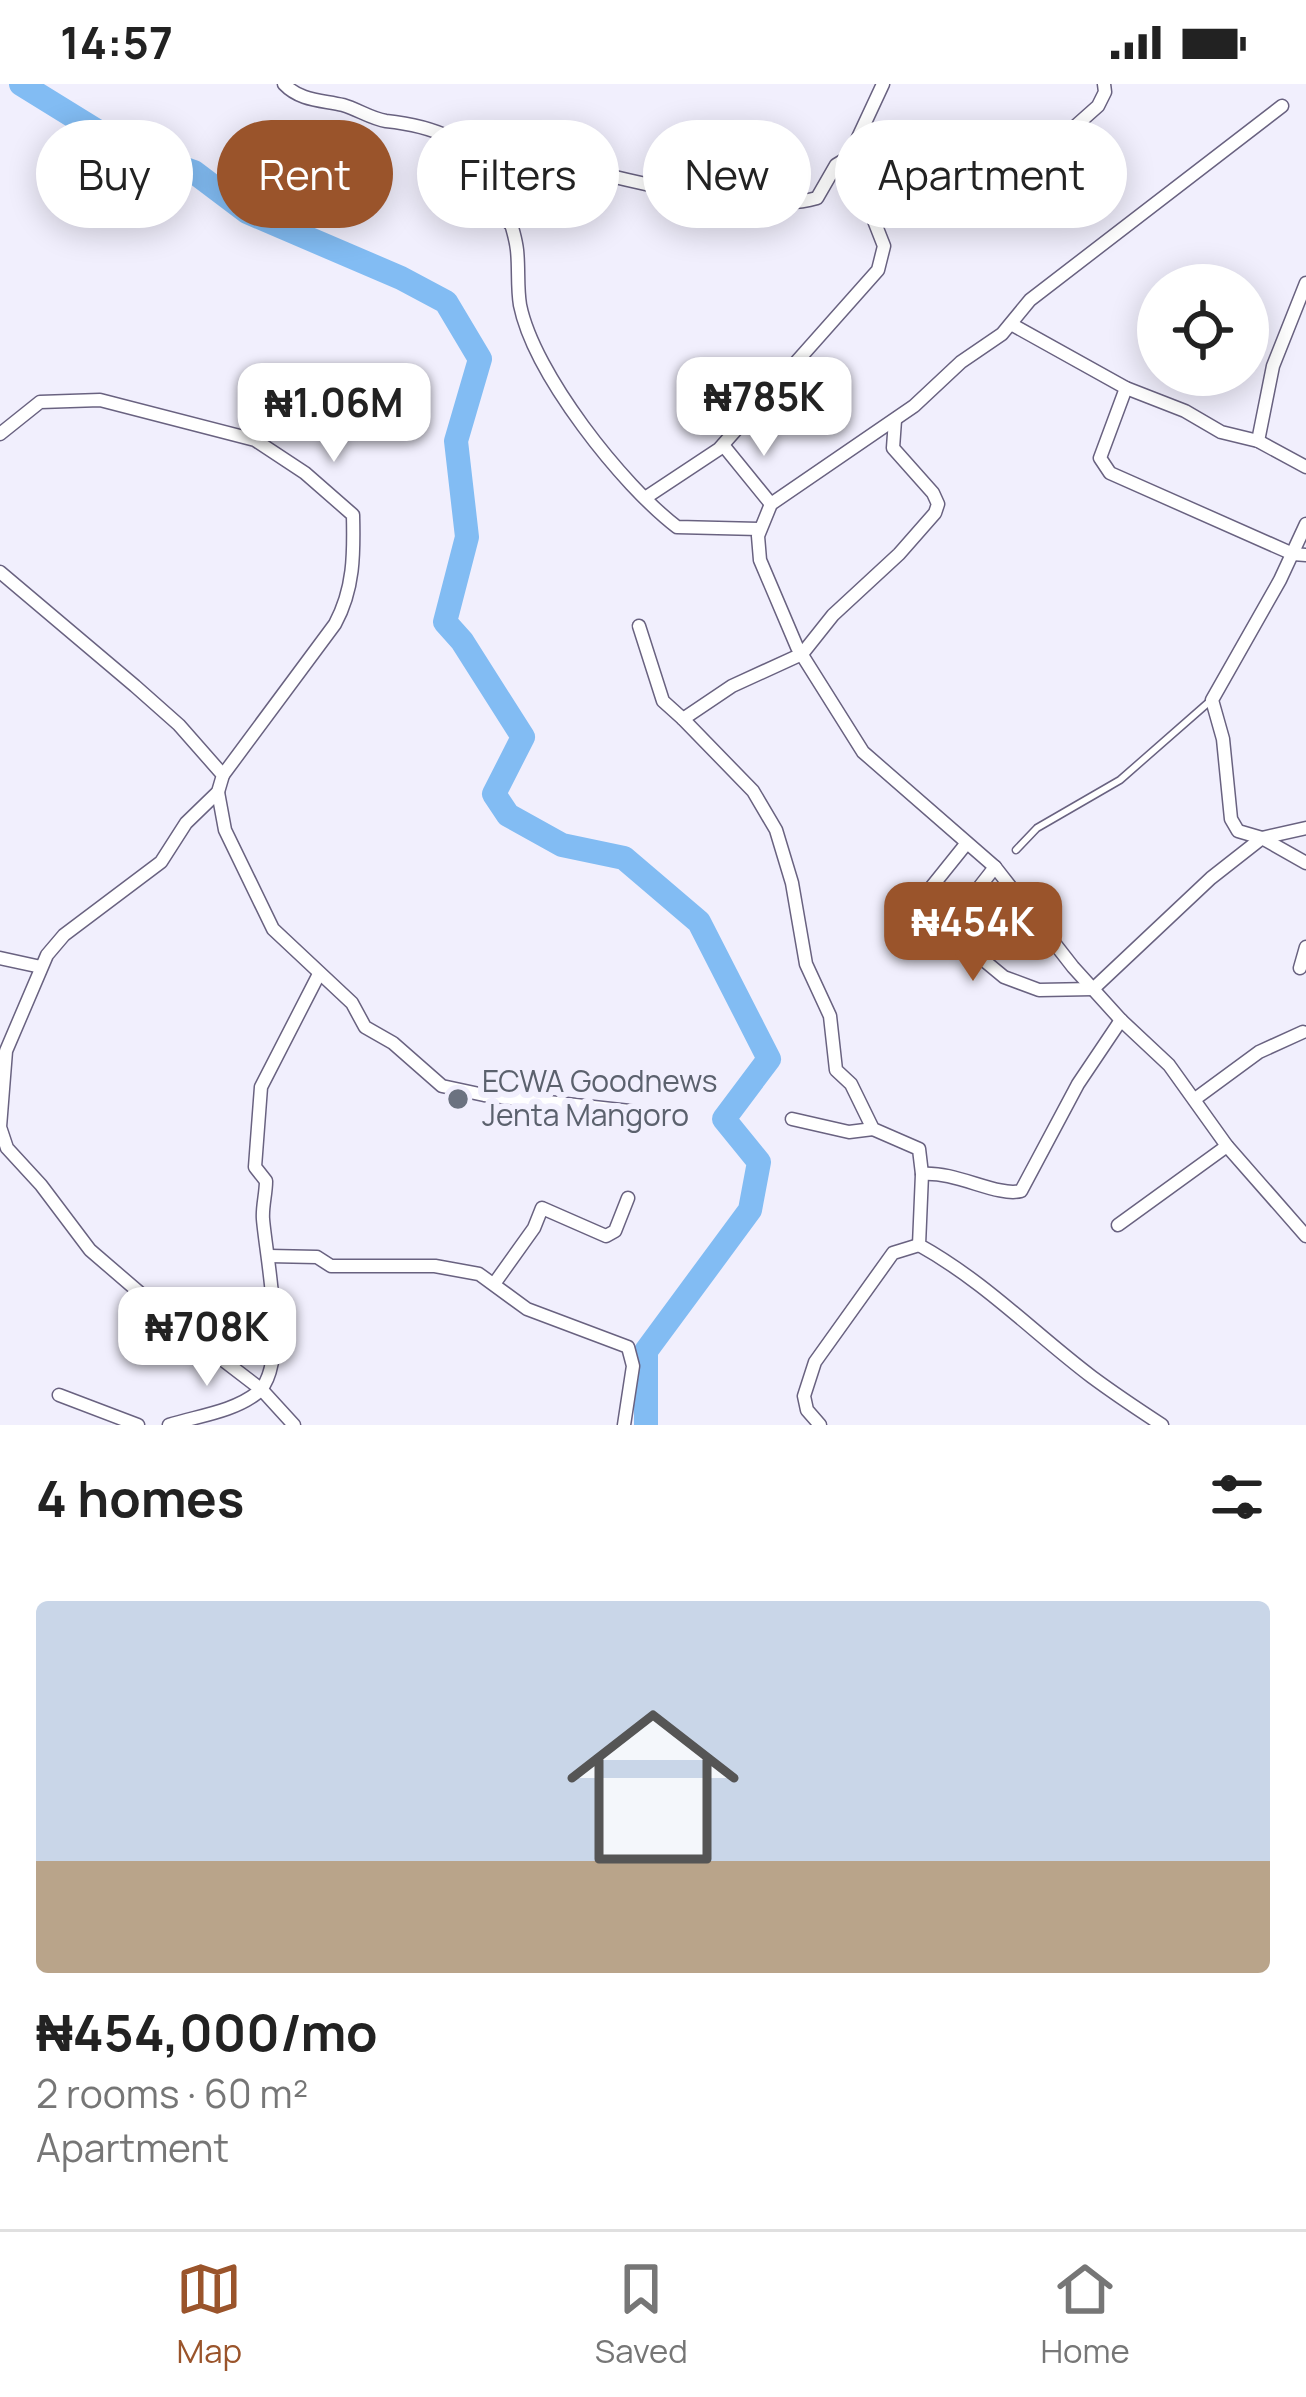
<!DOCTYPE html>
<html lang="en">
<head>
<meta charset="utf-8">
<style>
	body { margin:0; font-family:Manrope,sans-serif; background:#f6f6f6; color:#222; height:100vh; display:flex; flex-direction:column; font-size:45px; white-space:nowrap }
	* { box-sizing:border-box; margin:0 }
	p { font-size:39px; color:#767676 }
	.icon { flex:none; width:66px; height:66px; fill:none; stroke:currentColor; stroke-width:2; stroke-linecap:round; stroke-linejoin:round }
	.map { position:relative; height:1341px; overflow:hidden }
	.sheet { display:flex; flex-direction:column; background:#fff; flex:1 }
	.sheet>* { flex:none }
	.hud { position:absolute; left:36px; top:36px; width:1236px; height:108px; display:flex; gap:24px }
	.tools { position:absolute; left:1137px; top:180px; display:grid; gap:24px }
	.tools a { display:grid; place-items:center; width:132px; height:132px; border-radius:50%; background:#fff; box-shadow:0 6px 30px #0003; font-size:60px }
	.price { position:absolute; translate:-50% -102px; padding:0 27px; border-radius:24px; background:#fff; color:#222; font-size:39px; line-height:78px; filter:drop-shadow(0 3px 6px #0008) }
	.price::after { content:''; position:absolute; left:50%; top:72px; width:36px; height:27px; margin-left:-18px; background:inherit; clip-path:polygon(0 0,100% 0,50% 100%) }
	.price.selected { background:#9a542b; color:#fff }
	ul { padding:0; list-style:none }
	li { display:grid; align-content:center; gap:24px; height:636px; padding:0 36px }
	li span { display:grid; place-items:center; height:372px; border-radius:12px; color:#555 }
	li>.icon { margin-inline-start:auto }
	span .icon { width:216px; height:216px; fill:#fffc; stroke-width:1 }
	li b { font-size:51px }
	h2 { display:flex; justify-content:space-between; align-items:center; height:144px; padding:0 36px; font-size:51px }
	.chip { padding:0 42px; border-radius:54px; background:#fff; box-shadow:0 6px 30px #0003; font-size:42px; line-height:108px }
	.chip.selected { background:#9a542b; color:#fff }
	.status { display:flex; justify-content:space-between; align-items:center; height:84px; padding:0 60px; background:#fff; direction:ltr }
	.status svg { height:33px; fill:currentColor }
	.tab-bar { display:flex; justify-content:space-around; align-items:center; height:168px; border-top:3px solid #e0e0e0; background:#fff; font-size:33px; color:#767676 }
	.tab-bar a { display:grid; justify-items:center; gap:6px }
	.tab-bar .selected { color:#9a542b }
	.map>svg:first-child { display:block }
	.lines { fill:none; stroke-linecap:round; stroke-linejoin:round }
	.river { stroke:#82bcf3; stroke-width:24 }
	.lane-casing { stroke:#696280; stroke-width:9 }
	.street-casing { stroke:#696280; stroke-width:15 }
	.lane { stroke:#fff; stroke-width:6 }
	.street { stroke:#fff; stroke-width:12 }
	.worship-dot { fill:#6b7280; stroke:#f1effd; stroke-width:4.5 }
	.labels { text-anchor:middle; stroke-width:12; stroke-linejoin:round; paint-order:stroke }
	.worship-label { font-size:30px; fill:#5b616d; stroke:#f1effd; text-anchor:start }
</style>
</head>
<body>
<div class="status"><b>14:57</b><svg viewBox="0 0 49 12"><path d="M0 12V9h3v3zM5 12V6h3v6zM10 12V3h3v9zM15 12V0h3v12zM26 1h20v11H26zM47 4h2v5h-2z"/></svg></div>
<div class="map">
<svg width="1306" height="1341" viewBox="0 0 1306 1341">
	<rect width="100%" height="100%" fill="#f1effd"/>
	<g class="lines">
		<!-- river -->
		<polyline class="river" points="21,0 123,63 194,88 247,128 401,194 446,218 480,275 456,357 467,453 445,538 462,557 523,653 494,710 508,731 562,761 624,774 699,838 769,975 724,1035 759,1078 750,1126 646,1267 646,1341"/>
		<defs>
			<polyline id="lane" points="1016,766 1037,744 1120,696 1209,618"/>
			<g id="street">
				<path d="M284 0C300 17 322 16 343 21 357 25 372 35 386 37 424 41 468 53 490 88 500 103 515 148 517 166 519 184 517 203 520 221 534 290 622 401 677 443L759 445"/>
				<polyline points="1282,22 1030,216 1002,250 961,278 914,322 771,420 758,452 760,476 797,563 863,668 995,783 1073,883 1121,936 1169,981 1227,1062 1306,1152"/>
				<polyline points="1062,54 1098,22 1105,8 1104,0"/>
				<path d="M509 139 530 116 547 76C593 88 639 100 686 108 699 110 711 107 724 109 758 114 782 124 817 114L836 81 849 73"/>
				<polyline points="1011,240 1126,304 1185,327 1221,348 1258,357 1306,383"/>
				<polyline points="1126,304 1100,374 1110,389 1293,470 1306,471"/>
				<path d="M895 336 893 364 933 409 938 420 935 429 899 470 833 531 802 570 732 602 683 635 753 707 776 746 792 799 806 880 830 932 836 986 851 1000 873 1045 919 1065 922 1090 919 1161C984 1197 1034 1249 1092 1293 1115 1310 1139 1326 1162 1341"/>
				<path d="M0 350 40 318 100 316 255 356 305 389 353 431C354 470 354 505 335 540L223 691"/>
				<polyline points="1258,357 1273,282 1306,199"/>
				<polyline points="723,361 771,420"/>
				<polyline points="645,414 719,365 878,186 884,162 849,73 883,0"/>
				<polyline points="1306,440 1280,496 1212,616 1223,655 1231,735 1238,747 1262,754 1306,779"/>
				<polyline points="0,488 135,602 179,641 223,691 218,708 186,739 161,778 64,851 47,871 6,967 0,1043 7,1064 41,1101 90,1166 176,1240 262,1306 294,1341"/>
				<polyline points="639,542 663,617 683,635"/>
				<polyline points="218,708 225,746 273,845 352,919 365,943 393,959 442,1002 484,1011 648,1029"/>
				<polyline points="966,760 917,821 1004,893 1039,906 1093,905 1211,794 1262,754 1306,744"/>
				<polyline points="945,847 995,783"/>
				<polyline points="0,874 41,883"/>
				<polyline points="1300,884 1306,863"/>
				<polyline points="1195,1015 1259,968 1303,948"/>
				<polyline points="792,1035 849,1048 873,1045"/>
				<path d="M922 1090C956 1087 997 1113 1021 1107L1078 1000 1121 936"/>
				<polyline points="1118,1141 1227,1062"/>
				<polyline points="269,1172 317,1173 331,1182 435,1182 479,1190 527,1225 628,1263 633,1282 624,1341"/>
				<polyline points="494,1200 534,1144 542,1124 606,1152 615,1147 628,1114"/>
				<polyline points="59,1311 138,1341"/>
				<path d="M169 1341C197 1332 233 1328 257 1309 290 1283 266 1174 263 1135 262 1123 266 1110 266 1097L255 1083 261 1003 319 890"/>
				<polyline points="820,1341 807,1326 804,1312 815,1278 893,1169 919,1161"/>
			</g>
		</defs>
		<!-- lane casing -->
		<use href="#lane" class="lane-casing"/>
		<!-- street casing -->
		<use href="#street" class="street-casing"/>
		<!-- lane -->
		<use href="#lane" class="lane"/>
		<!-- street -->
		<use href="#street" class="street"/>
	</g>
	<!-- markers -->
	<circle class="worship-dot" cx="458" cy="1015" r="12"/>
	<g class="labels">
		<!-- worship labels -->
		<g class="worship-label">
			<text x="482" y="1008">ECWA Goodnews<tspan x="482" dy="34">Jenta Mangoro</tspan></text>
		</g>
	</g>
</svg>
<div class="tools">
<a><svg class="icon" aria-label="locate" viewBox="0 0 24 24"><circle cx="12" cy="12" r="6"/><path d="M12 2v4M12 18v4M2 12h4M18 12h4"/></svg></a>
</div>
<b class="price" style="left:764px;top:375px">₦785K</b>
<b class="price" style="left:334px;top:381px">₦1.06M</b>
<b class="price selected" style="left:973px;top:900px">₦454K</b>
<b class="price" style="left:207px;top:1305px">₦708K</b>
<div class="hud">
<a class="chip">Buy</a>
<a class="chip selected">Rent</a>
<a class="chip">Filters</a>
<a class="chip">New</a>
<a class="chip">Apartment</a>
</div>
</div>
<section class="sheet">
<h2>4 homes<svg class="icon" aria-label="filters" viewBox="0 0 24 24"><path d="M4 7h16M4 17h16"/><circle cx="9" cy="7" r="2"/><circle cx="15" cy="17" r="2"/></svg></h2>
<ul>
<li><span style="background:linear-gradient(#c9d6e8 70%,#b9a48a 0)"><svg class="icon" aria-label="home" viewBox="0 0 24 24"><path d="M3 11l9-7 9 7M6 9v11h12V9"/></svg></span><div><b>₦454,000/mo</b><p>2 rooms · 60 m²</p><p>Apartment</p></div></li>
</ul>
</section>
<nav class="tab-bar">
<a class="selected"><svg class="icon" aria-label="map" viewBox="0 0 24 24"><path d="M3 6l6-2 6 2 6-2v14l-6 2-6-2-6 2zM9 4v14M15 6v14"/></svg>Map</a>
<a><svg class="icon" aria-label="saved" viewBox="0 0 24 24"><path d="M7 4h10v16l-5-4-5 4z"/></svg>Saved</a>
<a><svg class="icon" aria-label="home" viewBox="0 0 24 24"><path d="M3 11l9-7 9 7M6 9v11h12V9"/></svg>Home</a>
</nav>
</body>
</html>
